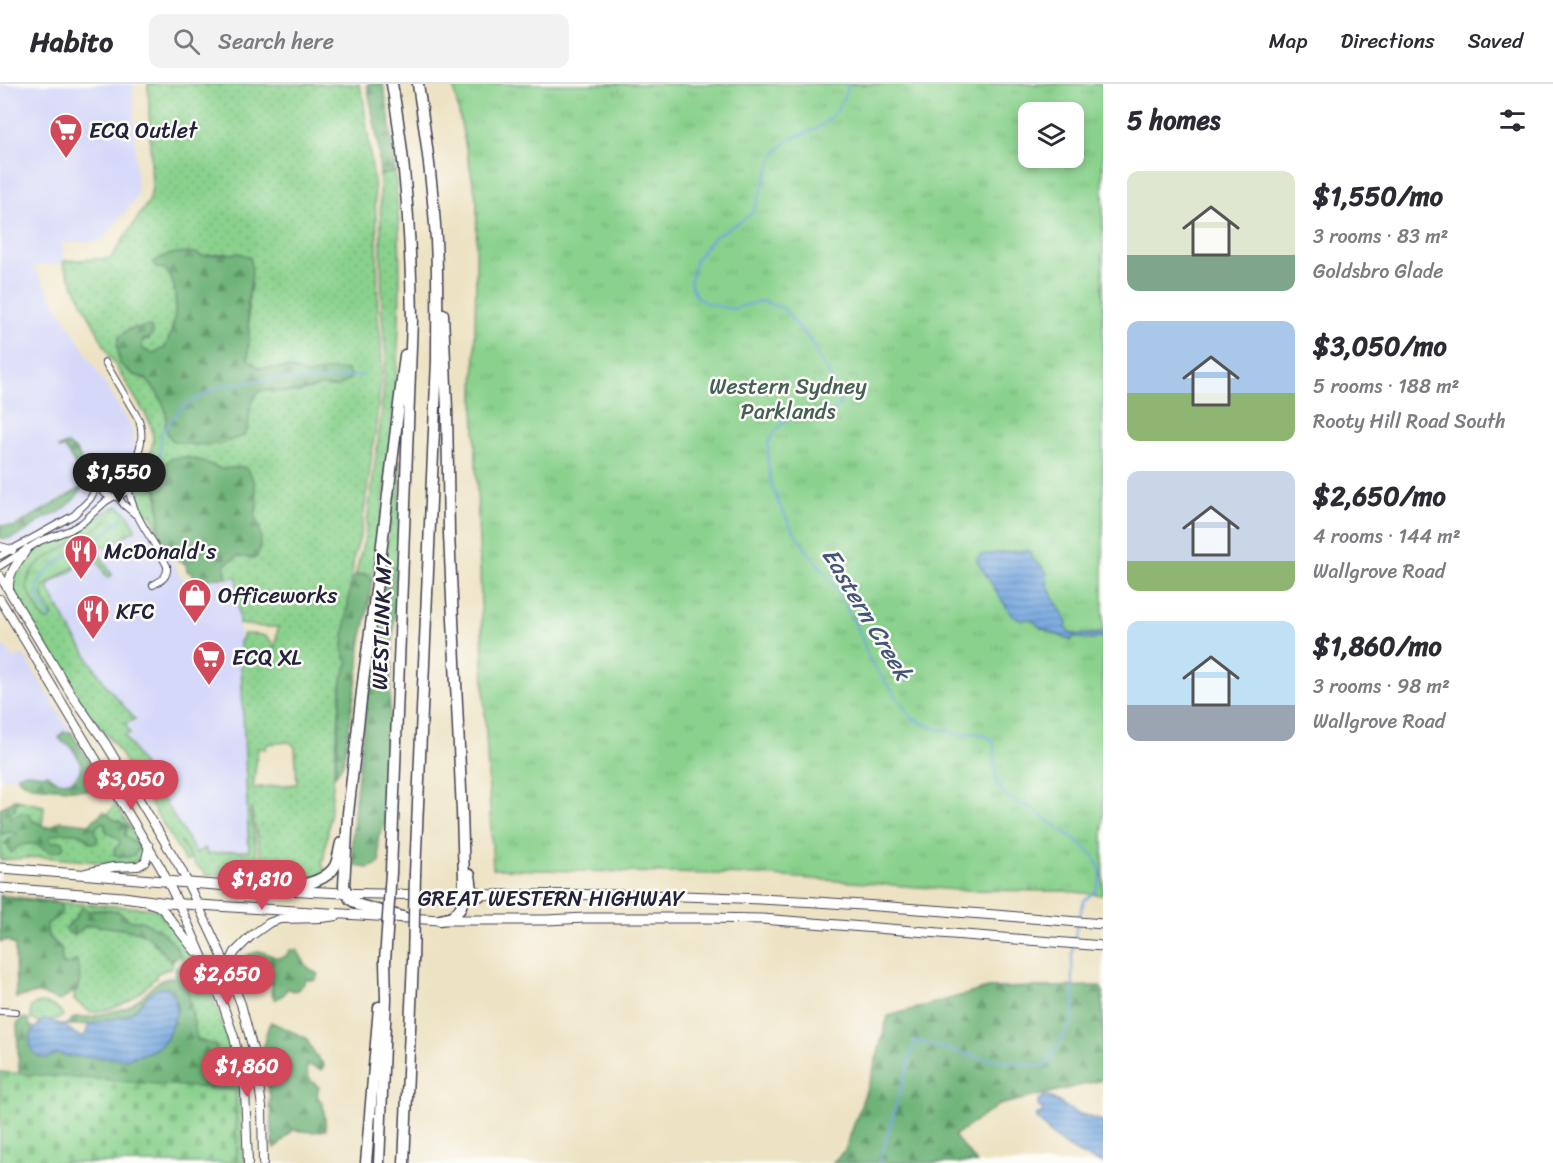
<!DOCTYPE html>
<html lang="en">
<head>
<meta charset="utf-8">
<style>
	body { margin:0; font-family:Sriracha,sans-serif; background:#f2f2f3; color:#2b2b33; height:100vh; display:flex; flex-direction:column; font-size:22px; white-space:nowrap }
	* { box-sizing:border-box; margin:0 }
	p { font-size:20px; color:#7c7c81 }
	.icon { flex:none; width:33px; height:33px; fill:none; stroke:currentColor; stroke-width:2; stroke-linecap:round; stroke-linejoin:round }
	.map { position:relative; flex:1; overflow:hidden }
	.drawer { display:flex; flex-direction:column; background:#fff; width:450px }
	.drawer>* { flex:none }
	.buttons { position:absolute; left:1018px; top:18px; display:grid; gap:12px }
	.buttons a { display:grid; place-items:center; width:66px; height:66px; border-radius:12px; background:#fff; box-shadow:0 3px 9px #0003; font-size:30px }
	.price { position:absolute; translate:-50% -51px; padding:0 14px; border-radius:21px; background:#d1495b; color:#fff; font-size:20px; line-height:39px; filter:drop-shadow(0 2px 3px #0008) }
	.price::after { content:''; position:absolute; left:50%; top:36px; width:18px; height:14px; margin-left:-9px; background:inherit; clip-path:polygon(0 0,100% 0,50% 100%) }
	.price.selected { background:#222; color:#fff }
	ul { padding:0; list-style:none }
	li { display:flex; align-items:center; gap:18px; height:150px; padding:0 24px }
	li span { display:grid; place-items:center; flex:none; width:168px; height:120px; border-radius:12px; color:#555 }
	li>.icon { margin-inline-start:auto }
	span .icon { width:72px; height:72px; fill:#fffc; stroke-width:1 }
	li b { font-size:26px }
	h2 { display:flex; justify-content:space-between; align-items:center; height:72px; padding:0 24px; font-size:26px }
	header { display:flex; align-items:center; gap:36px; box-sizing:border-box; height:84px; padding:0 30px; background:#fff; border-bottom:2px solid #e1e1e2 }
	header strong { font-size:28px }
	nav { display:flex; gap:33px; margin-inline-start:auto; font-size:21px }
	.search { width:420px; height:54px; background:#f2f2f3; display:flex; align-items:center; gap:15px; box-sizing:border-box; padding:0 21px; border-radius:12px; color:#7c7c81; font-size:22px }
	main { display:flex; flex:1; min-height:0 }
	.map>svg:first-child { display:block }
	.built { fill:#d5d8f9 }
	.grass { fill:url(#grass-dots); stroke:#567a64; stroke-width:1.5; fill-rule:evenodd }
	.forest { fill:url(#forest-firs); stroke:#486a5a; stroke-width:1.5 }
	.wetland { fill:url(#wetland-marsh); stroke:#567a64; stroke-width:1.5 }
	.cemetery { fill:url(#cemetery-stones); stroke:#567a64; stroke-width:1.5 }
	.park { fill:url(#park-tufts); stroke:#567a64; stroke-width:1.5; fill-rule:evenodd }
	.water { fill:url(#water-rules); stroke:#4a648c; stroke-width:1.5 }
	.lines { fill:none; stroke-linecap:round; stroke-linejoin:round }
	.stream { stroke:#72a5de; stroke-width:2 }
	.minor-casing { stroke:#403f50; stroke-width:8 }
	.secondary-casing { stroke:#403f50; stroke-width:10 }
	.trunk-casing { stroke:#403f50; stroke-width:11 }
	.motorway-casing { stroke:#403f50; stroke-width:13 }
	.minor { stroke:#fff; stroke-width:6 }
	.secondary { stroke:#fff; stroke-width:8 }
	.trunk { stroke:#fff; stroke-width:9 }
	.motorway { stroke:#fff; stroke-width:10 }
	.motorway-bridge-casing { stroke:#403f50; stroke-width:13; stroke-linecap:butt }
	.motorway-bridge { stroke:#fff; stroke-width:10 }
	.labels { text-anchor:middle; stroke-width:5; stroke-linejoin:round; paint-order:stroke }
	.poi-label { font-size:22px; fill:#22223b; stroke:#fdfcf7; text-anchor:start }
	.park-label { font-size:22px; fill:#465f57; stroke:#fdfcf7 }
	.street-label { font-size:22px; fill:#22223b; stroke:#fdfcf7 }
	.water-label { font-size:24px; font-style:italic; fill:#42567c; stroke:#fdfcf7 }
</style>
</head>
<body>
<header>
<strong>Habito</strong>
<div class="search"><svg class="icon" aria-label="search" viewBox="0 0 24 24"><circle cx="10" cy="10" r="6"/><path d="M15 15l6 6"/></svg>Search here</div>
<nav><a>Map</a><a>Directions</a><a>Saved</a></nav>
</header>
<main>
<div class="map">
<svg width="1103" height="1079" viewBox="0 0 1103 1079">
	<defs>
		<pattern id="grass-dots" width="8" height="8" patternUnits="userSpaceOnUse" patternTransform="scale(1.5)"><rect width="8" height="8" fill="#89d18c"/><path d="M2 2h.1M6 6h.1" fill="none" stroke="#76b37a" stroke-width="1.8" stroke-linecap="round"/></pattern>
		<pattern id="forest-firs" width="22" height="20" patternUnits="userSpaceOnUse" patternTransform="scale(1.5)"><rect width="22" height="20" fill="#6eb378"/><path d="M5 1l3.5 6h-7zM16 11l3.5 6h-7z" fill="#5a9164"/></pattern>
		<pattern id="wetland-marsh" width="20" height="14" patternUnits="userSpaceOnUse" patternTransform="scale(1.5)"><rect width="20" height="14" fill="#89d18c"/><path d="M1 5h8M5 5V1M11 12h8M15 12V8" fill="none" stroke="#76b37a"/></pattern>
		<pattern id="cemetery-stones" width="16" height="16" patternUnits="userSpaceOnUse" patternTransform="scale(1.5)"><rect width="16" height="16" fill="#89d18c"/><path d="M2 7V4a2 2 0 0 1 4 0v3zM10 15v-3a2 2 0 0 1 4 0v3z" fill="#76b37a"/></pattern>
		<pattern id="park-tufts" width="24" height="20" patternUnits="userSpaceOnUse" patternTransform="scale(1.5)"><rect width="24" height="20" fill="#89d18c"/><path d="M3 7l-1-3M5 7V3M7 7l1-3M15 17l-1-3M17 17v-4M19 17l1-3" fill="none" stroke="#76b37a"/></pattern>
		<pattern id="water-rules" width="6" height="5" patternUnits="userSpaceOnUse" patternTransform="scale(1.5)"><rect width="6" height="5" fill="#72a5de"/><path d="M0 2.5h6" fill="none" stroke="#5d86b5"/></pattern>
	</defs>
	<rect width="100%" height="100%" fill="#fdfcf7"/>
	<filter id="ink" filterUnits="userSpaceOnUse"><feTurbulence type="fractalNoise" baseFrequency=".0167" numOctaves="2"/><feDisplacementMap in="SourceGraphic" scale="12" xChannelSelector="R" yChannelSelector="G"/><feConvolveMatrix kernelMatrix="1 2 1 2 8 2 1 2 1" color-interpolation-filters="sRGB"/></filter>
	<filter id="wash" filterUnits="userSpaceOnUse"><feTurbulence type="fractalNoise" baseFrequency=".008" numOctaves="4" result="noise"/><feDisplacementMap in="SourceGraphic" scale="24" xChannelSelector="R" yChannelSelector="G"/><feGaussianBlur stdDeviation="1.35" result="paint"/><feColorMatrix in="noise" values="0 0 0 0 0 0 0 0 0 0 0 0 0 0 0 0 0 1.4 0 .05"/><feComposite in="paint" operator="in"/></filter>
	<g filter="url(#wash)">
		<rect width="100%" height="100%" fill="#ede3c4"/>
		<!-- built -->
		<g class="built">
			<polygon points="0,0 133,0 137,113 102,157 62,159 64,172 63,180 33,182 131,343 142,395 137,417 183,496 237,493 249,779 202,786 22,485 4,457 0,455"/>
			<polygon points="0,562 5,562 14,576 23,570 103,700 0,693"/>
		</g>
		<!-- grass -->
		<g class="grass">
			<path d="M148 0H359L363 13 374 99 377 150 378 235 381 256 382 286 376 341 361 449 354 473 343 562V568L348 578 342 595 330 734 324 773 322 781 326 786C309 799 286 793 265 792L266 779 261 773 251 724V731L257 772 255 791 233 790 205 791 206 789 196 782 180 756 190 775 186 778 115 661 93 636 80 618 13 507 12 501 13 492H15C24 476 39 463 56 456 65 452 74 451 82 446 94 439 102 425 117 422L105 439 40 478C16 498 31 513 43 535L53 533C49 520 39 517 44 502L90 472 93 460 112 491 107 494C100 481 95 466 79 480 76 482 75 485 72 487 65 492 57 494 50 499L49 506 73 550 105 600 135 635 125 640 130 649 125 652 196 769 205 764 207 770 232 767H249L240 558 244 550C260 551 269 548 275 565L278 543H264L239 540 237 493 226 494 225 480 238 472 246 473 260 458V444L255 432 257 424 244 383 221 385 202 377 164 380 150 398 157 405 160 436 158 446 152 430 141 428C139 424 135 419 135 415 134 412 136 409 136 405 141 378 160 369 150 338L109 271 63 180 64 177 111 174 149 117 152 104ZM195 169 202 172 229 169 252 200C246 217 249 233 249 250 249 258 248 267 248 275L259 284H289L308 291 330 286 338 303 320 302 299 308H284L261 306C248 316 249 330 248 345L165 343 167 334 165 324 156 307 146 295 132 290 129 245 150 243 143 256 142 262 144 266 153 269 165 264C174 245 178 224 174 203 173 197 169 191 166 185L157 184ZM290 658 295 663 297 700 253 704 258 664 266 665 267 660Z"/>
			<path d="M395 88C408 224 393 361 372 495L365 490 355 492 365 453 381 335 386 272 382 233 380 91Z"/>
			<polygon points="398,377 401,377 397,484 384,485"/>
			<polygon points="13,715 44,722 42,742 92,748 116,720 143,766 141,775 134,777 132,781 42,773 0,776 0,724 10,720"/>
			<path d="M0 811 65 819 146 824 157 826 165 832 162 834 165 837 168 836C176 847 186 858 192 870 215 913 233 961 239 1010 242 1033 242 1056 243 1079H237L235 1006 225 980 202 957 197 956 181 871 117 827 102 826 88 827 78 830 75 835 66 844 74 851 86 842 94 841 136 847 147 851 173 879 172 883 156 890V894C149 899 144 906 137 911 124 922 106 927 90 928L74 916V910L78 905 76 877 66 881 62 879 61 864C53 856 45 853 47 840L60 831 59 819 0 814Z"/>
		</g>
		<!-- forest -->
		<g class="forest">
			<polygon points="367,0 383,0 389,30 395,88 380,91 378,59"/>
			<path d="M188 168 195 169 202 172 240 169 250 173C255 194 248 205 247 226 247 234 249 242 249 250 249 259 248 267 248 275L259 284H289L308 291 330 286H347L351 294 338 303 320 302 299 308H284L261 306C244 319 254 336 244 352L220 360 196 361 173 357 168 351 165 342 167 334 165 324 156 307 146 295 132 290 120 280 117 262 119 253 129 245 150 242 153 249 149 255 143 256 142 262 144 266 153 269 165 264C174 245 178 224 174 203 173 197 169 191 166 185L157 184 153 179C164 170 174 169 188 168Z"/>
			<path d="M66 360C81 365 85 384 86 398 80 409 71 420 61 427 55 431 48 432 43 435 29 444 17 458 0 454V441L14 443 81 404 78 397 83 393 64 363 59 365 58 364Z"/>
			<path d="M187 373 202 377 221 385 244 383C255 391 257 410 257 423 257 426 255 429 255 432 256 436 258 438 259 441 262 450 261 466 256 474H252L238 472 225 480 226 494 195 495 192 489 187 487 186 480 172 473 158 446 160 436 157 405 150 398 164 380 172 374Z"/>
			<polygon points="397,484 387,677 386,739 378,754 380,779 368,784 356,782 353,773 352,758 355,717 369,597 379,485"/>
			<polygon points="365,490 372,495 370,516 360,562 359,582 343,680 335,692 342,595 348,578 344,572 343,562 351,496 355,492"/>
			<path d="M63 648H71L91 680C89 693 91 690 97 700L95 707 31 702 19 695 18 691C30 685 36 693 47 690 55 699 72 702 79 689 80 687 81 680 81 678L70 661 64 659 59 654Z"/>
			<path d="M14 716 18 718 15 721V726L10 729V734L21 729H28L33 737C49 741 42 750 60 737L89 740 104 727C108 730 110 733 113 735 119 738 123 737 127 743L125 751 132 757H136L139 763C134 774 125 776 114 770V766L120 759 119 756C113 750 104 751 105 740L103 738 97 742 95 748 98 755 96 759H91C89 757 87 754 84 752 75 747 56 748 49 754L50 757C54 759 58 756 63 758L64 762 62 766 50 768C36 761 33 756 17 763L14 767 11 769 9 762 5 760 7 757 17 750 11 748 0 750V724L5 722Z"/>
			<path d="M0 814 59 819 62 825 60 831 47 840C44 853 53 856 61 864L62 879 66 881 77 876C82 903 82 902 60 917L37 909 16 914 15 861 7 856 0 858Z"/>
			<polygon points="81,824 84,824 88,827 102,826 117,827 132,837 142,837 161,847 174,860 181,871 171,877 147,851 136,847 94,841 86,842 74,851 68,849 66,844 75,835"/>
			<path d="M290 866H297C305 877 304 884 318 890L316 896H306C302 903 295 911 288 904L283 911 275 916 271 909 272 899 255 894 257 889 263 883C258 875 253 877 247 871L260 867 277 874 285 873Z"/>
			<path d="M183 879 197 956 215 961 217 965 215 968 225 979 235 1006 19 990 17 940 22 935 26 934 29 936 30 942 35 944 33 947 49 974C56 969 60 969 68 972L127 975 154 966 166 956 177 927V917L147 912C142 918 137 925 130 929 113 938 85 942 65 941L75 933H91L126 924 138 916 154 901 162 896 176 892V884Z"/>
			<polygon points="1100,902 1103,908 1103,996 999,1021 954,1052 977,1079 832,1079 845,1066 873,987 888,932 988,904"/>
			<path d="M271 938 306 954 314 969 324 981 322 986 307 981C306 992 310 997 319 1003 316 1011 317 1014 323 1019L326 1046 314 1048 293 1046 275 1064 273 1061C274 1050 268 1038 272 1028L269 1024 270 1013 266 991 270 987 269 985 265 984C262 972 264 948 271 938Z"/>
		</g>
		<!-- wetland -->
		<g class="wetland">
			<path d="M117 422C125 425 134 437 135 446L106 463 93 460 90 472 44 502C37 520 54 521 51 536H47L43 535 27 505 28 495 34 484 40 478 105 439Z"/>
			<path d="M43 919C52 921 60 923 63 932L59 935H52L51 938 50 936 41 939 31 935V923L35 920Z"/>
		</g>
		<!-- cemetery -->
		<polygon class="cemetery" points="0,988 235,1006 237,1079 0,1079"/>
		<!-- park -->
		<path class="park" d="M453 0H1103V811L1064 807 958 806 759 791 493 785 485 632 474 319 477 118ZM1029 28H1074V74H1029Z"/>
		<!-- water -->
		<g class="water">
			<path d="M1027 466 1031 468C1031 471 1032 475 1034 477 1035 478 1037 478 1038 479 1045 484 1049 492 1047 501L1067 538 1066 544 1070 549C1081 552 1092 551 1103 548V553L1092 556 1074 553 1071 556 1072 557 1041 544 1032 536 1027 535 1022 536 1012 532 977 477V474L981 471Z"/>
			<path d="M161 904H168L175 912 177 927 166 956 154 966 127 975 68 972C63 970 58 969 53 971 52 972 51 973 49 974 46 975 43 974 40 973 30 969 28 957 32 948 35 943 39 941 42 936 47 935 59 939 65 942 74 948 85 963 88 941 102 936 118 936 131 929 144 921 145 908 161 904Z"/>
			<path d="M1044 1012H1049L1074 1028 1103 1037V1079C1087 1075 1064 1063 1052 1051 1046 1045 1041 1038 1035 1033L1036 1031 1043 1028 1042 1025 1038 1022V1018Z"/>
		</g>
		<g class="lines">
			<!-- stream -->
			<g class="stream">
				<polyline points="850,0 836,28 825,39 814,46 794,53 786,58 774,71 754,127 746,134 714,153 696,175 690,199 696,212 706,219 731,225 762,217 783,224 811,258 818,273 830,292 838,311 840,321 829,330 795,332 785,337 773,350 768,360 768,381 772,403 780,422 791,443 810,471 826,489 839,509 859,547 870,577 912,634 936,645 947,646 956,650 969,649 980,650 990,654 994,660 995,689 997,700 1004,709 1017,719 1030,723 1076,756 1094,772 1099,783 1101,792 1096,807 1084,816 1079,834"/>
				<polyline points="138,410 159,377 162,348 182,323 219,302 270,295 317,296 364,291"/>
				<path d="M51 536C47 528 36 516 37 507 38 483 85 462 103 451 111 445 117 439 123 432"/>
				<polyline points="1074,858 1077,840"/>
				<polyline points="879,1079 915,957 983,974 1045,983 1074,934 1072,874 1073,863"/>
			</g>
		</g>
	</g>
	<g filter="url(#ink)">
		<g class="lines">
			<defs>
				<g id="minor">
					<path d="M105 278 139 336C147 363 133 373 129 398"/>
					<circle cx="114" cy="399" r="14"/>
					<path d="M128 403C134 436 153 454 167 482 168 493 162 496 153 501"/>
					<polyline points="118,413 124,421 136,431"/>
					<polyline points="0,472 74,431 90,415 99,399"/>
					<polyline points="0,482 40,457 70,446 82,439 105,418 113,413"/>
					<polyline points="0,927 16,928"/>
				</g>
				<g id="secondary">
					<polyline points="0,463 12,466"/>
					<polyline points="0,492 71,610 106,660 181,785 221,870 241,920 255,973 262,1023 263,1079"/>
					<path d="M9 504C8 488 19 477 27 465"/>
					<polyline points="0,515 161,784 185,833 221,915 234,953 245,1006 248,1079"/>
					<polyline points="86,789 113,783 138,782 145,778 146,775 149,762"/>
					<polyline points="149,819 158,822 164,827 195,867"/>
					<polyline points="229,887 231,876 235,868 251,852 269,839 280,835 322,834 337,832"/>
				</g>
				<g id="trunk">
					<path d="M0 784C114 792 229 804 343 809 443 813 543 809 643 811 797 814 950 827 1103 840"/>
					<polyline points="0,804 123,813 168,819 440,836 547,836 585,834 707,834 762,835 1103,862"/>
				</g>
				<g id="motorway">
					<path d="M391 788 412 236C411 156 406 78 392 0"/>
					<path d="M415 790 437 276C437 236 438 196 436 156 433 104 426 52 418 0"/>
					<polyline points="470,791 472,806 481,811"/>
					<path d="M279 806C296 801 325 800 335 782 338 776 339 767 341 759"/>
					<polyline points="403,833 359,821 350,815 344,802 348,729 364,590 379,485 405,271"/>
					<polyline points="440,836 452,833 460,825 463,816 464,796 462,727 449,450 447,326 443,230"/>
					<polyline points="366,1079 379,923"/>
					<polyline points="379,1079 386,915 385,877"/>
					<polyline points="404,1079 413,877"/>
				</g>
			</defs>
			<!-- minor casing -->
			<use href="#minor" class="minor-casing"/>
			<!-- secondary casing -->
			<use href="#secondary" class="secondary-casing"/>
			<!-- trunk casing -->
			<use href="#trunk" class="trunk-casing"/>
			<!-- motorway casing -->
			<use href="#motorway" class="motorway-casing"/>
			<!-- minor -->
			<use href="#minor" class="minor"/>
			<!-- secondary -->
			<use href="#secondary" class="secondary"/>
			<!-- trunk -->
			<use href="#trunk" class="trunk"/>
			<!-- motorway -->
			<use href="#motorway" class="motorway"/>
			<defs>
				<g id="motorway-bridge">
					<polyline points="385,877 391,788"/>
					<polyline points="413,877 415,790"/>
				</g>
			</defs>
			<!-- motorway-bridge casing -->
			<use href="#motorway-bridge" class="motorway-bridge-casing"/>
			<!-- motorway-bridge -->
			<use href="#motorway-bridge" class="motorway-bridge"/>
		</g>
	</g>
	<!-- icons -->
	<defs>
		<symbol id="supermarket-pin" viewBox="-11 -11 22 30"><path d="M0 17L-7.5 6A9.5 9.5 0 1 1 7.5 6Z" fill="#d1495b" stroke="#fdfcf7"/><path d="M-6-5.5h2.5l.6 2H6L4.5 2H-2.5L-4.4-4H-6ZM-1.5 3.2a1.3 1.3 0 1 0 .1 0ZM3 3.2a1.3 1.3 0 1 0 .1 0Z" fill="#fff"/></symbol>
		<symbol id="restaurant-pin" viewBox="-11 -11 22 30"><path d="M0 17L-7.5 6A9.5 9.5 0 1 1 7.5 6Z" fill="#d1495b" stroke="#fdfcf7"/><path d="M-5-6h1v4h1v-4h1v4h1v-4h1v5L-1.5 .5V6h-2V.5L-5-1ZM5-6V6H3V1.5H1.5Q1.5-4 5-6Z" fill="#fff"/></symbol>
		<symbol id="shop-pin" viewBox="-11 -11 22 30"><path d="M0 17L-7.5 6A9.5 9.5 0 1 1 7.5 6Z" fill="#d1495b" stroke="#fdfcf7"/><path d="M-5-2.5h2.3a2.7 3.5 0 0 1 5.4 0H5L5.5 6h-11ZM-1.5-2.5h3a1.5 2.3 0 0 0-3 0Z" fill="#fff"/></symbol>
	</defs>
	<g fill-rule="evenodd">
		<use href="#supermarket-pin" x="47" y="27" width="38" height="52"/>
		<use href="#restaurant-pin" x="62" y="448" width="38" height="52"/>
		<use href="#shop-pin" x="176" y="492" width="38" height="52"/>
		<use href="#restaurant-pin" x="74" y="508" width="38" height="52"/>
		<use href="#supermarket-pin" x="190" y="554" width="38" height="52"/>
	</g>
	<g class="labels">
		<!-- poi labels -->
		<g class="poi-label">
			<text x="89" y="54">ECQ Outlet</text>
			<text x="104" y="475">McDonald's</text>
			<text x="218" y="519">Officeworks</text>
			<text x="116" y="535">KFC</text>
			<text x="232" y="581">ECQ XL</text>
		</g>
		<!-- park labels -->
		<g class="park-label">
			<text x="788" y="310">Western Sydney<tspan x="788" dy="25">Parklands</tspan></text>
		</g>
		<!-- street labels -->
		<g class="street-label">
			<text transform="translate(381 538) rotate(-88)" y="8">WESTLINK M7</text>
			<text x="551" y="822">GREAT WESTERN HIGHWAY</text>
		</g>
		<!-- water labels -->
		<g class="water-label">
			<text transform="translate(867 530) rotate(59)" y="8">Eastern Creek</text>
		</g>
	</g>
</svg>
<div class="buttons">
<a><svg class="icon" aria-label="layers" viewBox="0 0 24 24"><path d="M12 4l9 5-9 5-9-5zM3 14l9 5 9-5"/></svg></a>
</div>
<b class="price selected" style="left:119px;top:420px">$1,550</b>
<b class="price" style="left:131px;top:727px">$3,050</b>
<b class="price" style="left:262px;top:827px">$1,810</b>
<b class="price" style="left:227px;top:922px">$2,650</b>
<b class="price" style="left:247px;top:1014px">$1,860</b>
</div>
<section class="drawer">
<h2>5 homes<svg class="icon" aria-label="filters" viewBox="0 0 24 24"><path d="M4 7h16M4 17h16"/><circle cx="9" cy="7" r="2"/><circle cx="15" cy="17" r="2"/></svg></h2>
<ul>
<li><span style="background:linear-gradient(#dfe7d0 70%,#7fa58c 0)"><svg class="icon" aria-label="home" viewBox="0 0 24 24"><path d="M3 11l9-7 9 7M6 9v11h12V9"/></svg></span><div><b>$1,550/mo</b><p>3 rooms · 83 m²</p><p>Goldsbro Glade</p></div></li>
<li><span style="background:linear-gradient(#a9c7e8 60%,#8fb573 0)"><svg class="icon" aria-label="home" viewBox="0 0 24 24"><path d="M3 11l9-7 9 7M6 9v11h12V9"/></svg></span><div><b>$3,050/mo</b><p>5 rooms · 188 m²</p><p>Rooty Hill Road South</p></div></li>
<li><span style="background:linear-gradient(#c9d6e8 75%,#8fb573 0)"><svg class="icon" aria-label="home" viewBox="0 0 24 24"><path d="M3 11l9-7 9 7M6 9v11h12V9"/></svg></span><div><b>$2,650/mo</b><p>4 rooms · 144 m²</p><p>Wallgrove Road</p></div></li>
<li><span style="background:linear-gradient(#bfe0f5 70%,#9aa5b1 0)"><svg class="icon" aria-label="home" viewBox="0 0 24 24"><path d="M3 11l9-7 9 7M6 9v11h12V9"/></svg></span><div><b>$1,860/mo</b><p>3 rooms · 98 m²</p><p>Wallgrove Road</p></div></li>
</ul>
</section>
</main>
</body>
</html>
